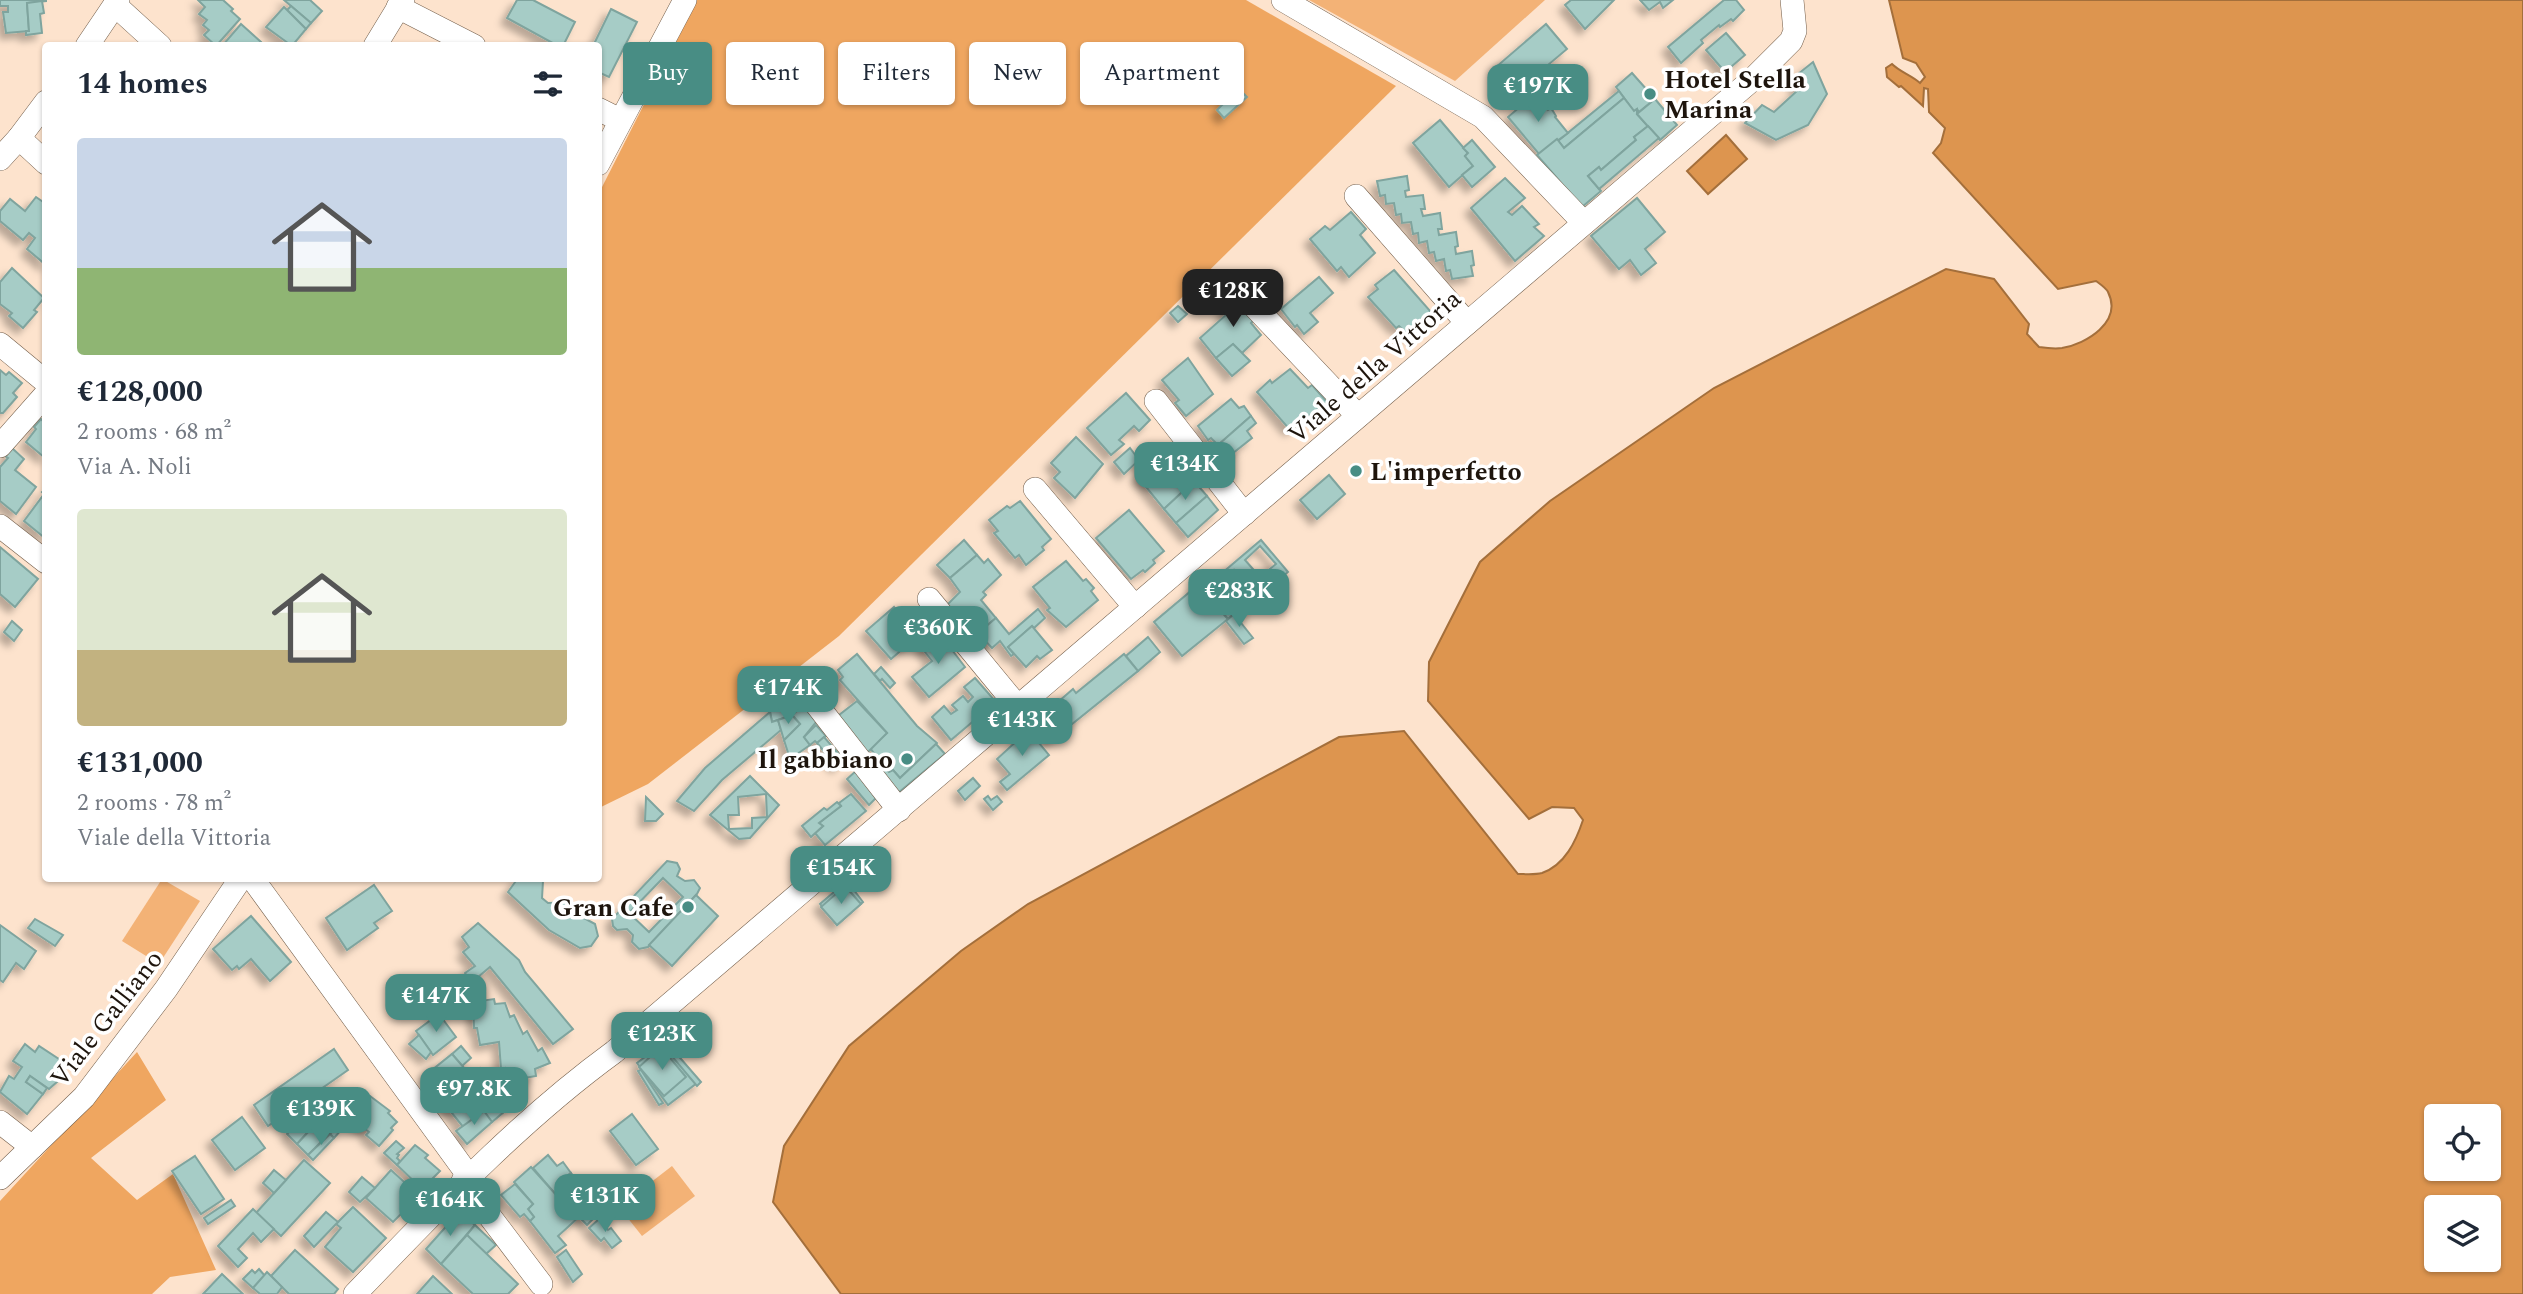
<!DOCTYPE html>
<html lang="en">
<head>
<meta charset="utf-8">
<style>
	body { margin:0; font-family:Spectral,serif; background:#f2f2f3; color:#1f2937; height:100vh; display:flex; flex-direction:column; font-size:26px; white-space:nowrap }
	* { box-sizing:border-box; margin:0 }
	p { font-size:23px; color:#747a83 }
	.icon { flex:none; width:38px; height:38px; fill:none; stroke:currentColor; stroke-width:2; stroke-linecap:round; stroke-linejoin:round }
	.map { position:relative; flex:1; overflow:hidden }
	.drawer { position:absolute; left:42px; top:42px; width:560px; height:840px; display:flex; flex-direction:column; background:#fff; border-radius:7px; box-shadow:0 2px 5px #0004 }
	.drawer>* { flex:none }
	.banner { position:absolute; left:623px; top:42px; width:665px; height:63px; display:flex; gap:14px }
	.fabs { position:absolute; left:2424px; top:1104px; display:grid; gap:14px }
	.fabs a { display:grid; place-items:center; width:77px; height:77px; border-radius:7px; background:#fff; box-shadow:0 2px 5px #0004; font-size:35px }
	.price { position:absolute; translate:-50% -60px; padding:0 16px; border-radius:14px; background:#488d84; color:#fff; font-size:23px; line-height:46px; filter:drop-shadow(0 2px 4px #0008) }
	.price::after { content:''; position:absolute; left:50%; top:42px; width:21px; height:16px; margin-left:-10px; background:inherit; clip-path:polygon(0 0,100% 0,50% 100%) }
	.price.active { background:#222; color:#fff }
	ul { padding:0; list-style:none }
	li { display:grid; align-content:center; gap:14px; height:371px; padding:0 35px }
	li span { display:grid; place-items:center; height:217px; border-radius:7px; color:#555 }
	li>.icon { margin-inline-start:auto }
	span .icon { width:126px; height:126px; fill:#fffc; stroke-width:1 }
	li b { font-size:30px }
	h2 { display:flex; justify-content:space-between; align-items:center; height:84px; padding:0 35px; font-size:30px }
	.pill { padding:0 24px; border-radius:7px; background:#fff; box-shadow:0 2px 5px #0004; font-size:24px; line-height:63px }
	.pill.active { background:#488d84; color:#fff }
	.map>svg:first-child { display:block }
	.green { fill:#f3b276 }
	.forest { fill:#efa660 }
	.water { fill:#dd954f; stroke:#a46f3b; stroke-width:2; fill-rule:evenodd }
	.building { fill:#a6ccc6; stroke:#7fa49e; stroke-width:2; fill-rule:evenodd; filter:url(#shadow) }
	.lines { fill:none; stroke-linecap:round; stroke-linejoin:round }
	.street-casing { stroke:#735e4a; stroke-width:24 }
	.street { stroke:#fff; stroke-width:23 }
	.poi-dot { fill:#488d84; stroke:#fff; stroke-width:2.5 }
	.labels { text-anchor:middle; stroke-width:7; stroke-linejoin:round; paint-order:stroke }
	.poi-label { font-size:26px; font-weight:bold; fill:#1e150d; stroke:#fff; text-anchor:start }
	.street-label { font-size:26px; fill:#1e150d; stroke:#fff }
</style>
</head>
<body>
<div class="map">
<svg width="2523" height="1294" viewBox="0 0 2523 1294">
	<defs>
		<filter id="shadow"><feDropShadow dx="-6" dy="6" stdDeviation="3.5" flood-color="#0004"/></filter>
	</defs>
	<rect width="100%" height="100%" fill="#fde3cd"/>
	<!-- green -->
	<g class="green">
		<polygon points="1309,0 1545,0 1455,81"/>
		<polygon points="162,879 200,901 159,964 122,941"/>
		<polygon points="672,1166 695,1196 642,1236 619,1207"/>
	</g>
	<!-- forest -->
	<g class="forest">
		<polygon points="697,0 1246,0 1396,86 839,636 648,784 599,808 599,193"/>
		<polygon points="137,1052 166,1100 91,1158 137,1200 173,1174 216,1270 170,1277 152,1294 0,1294 0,1201"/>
	</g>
	<!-- water -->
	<g class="water">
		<path d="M1889 0H2523V1294H841L773 1202 784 1146 849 1046 961 951 1028 904 1339 737 1404 731 1518 874C1525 874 1535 875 1542 873 1565 865 1576 841 1583 820L1574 808 1552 807 1529 819 1428 701 1429 662 1480 562 1550 501 1714 388 1946 269 1994 279 2029 324 2027 334 2039 347C2046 348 2055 349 2062 348 2086 344 2123 322 2108 292 2106 288 2100 284 2096 281L2058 289 1933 153 1941 143 1945 128 1929 112 1928 89 1924 88 1923 106 1901 86 1899 87 1887 77 1886 68 1892 64C1900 72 1911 75 1920 83L1925 77 1916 63 1903 58ZM2436 1116H2488V1169H2436ZM2436 1208H2488V1260H2436Z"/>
		<polygon points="1726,135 1747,159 1708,194 1687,171"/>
	</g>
	<!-- building -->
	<g class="building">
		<polygon points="0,0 46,0 46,1 27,3 29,31 6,33 3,12 8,12 8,6 0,6"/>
		<polygon points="198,0 223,0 233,9 231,11 240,19 216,46 204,35 209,30 203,25 207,20 199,14 205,7"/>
		<polygon points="284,0 310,0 322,11 311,23"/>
		<polygon points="517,0 533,0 575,22 563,46 558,46 507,18"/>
		<polygon points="1571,0 1614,0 1585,29 1565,5"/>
		<polygon points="1640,0 1673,0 1663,8 1660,2 1649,10"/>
		<polygon points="1724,0 1736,0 1744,10 1733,21 1731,19 1720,27 1719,25 1701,40 1703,43 1681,63 1668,47"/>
		<polygon points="42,1 44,13 40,14 42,33 26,35 26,31 29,31 27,3"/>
		<polygon points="291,6 311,23 306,29 287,10"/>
		<polygon points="284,7 306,29 292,46 266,27"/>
		<polygon points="611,9 637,22 609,77 598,72 598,46 593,46"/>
		<polygon points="241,24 261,42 258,46 222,46"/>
		<polygon points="1546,24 1567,49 1523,86 1517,80 1512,84 1496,67"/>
		<polygon points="1726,33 1745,55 1725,72 1706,50"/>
		<polygon points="1813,62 1827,94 1808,125 1776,140 1745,123 1762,105 1774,112 1798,90 1793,78"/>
		<polygon points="1556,66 1564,75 1554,83 1547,74"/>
		<polygon points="1632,73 1655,99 1639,112 1637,109 1634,111 1616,87"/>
		<polygon points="1547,74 1552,80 1547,85 1555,94 1549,99 1536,83"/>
		<polygon points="1232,82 1247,97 1224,118 1217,110 1228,99 1225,96 1230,91 1227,88"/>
		<polygon points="1619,91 1624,98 1564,148 1558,141"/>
		<polygon points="1535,94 1548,110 1551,108 1556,116 1555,117 1568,133 1539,154 1508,117"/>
		<polygon points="1624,98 1634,111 1637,109 1637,114 1648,126 1634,137 1636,140 1601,170 1599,167 1588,176 1601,191 1582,207 1537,155 1557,139 1564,148"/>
		<polygon points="1655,99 1677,125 1660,140 1637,114"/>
		<polygon points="1440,120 1468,153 1465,156 1473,166 1449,187 1413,143"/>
		<polygon points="1648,126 1659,138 1599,189 1588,176 1599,167 1601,170 1636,140 1634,137"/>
		<polygon points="1472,140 1495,167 1472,187 1462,175 1473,166 1465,156 1468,153 1463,148"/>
		<polygon points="1407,176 1409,190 1405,191 1406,197 1423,195 1425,209 1421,209 1423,216 1440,213 1442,229 1438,229 1439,235 1456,232 1458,246 1455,247 1456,254 1472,251 1474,265 1471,266 1473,276 1452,279 1450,270 1446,271 1444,259 1436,261 1434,252 1429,253 1427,241 1419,243 1418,233 1413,234 1411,222 1402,223 1401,214 1396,215 1394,203 1386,204 1385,195 1380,196 1377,181"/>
		<polygon points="1505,178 1525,198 1508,212 1512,215 1522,206 1539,224 1534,227 1544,236 1515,261 1471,208"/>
		<polygon points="36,197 46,204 46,265 27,249 35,238 29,233 23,240 0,221 0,211 10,199 25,211"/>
		<polygon points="1637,198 1665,232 1645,249 1656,263 1641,275 1630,260 1619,269 1591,236"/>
		<polygon points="1351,212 1366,229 1360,235 1375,253 1349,277 1341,267 1337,271 1310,239 1325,226 1330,230"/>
		<polygon points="12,268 44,298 34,310 37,312 23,328 9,316 12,313 0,304 0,282"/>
		<polygon points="1394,270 1431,312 1422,319 1426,323 1410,336 1399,326 1396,328 1368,297 1378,289 1375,285"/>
		<polygon points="1319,277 1333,293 1310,313 1318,322 1304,334 1297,325 1295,327 1281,309"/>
		<polygon points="1238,296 1258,316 1251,323 1261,335 1242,353 1233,344 1216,358 1200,338 1226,315 1222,310"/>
		<polygon points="1178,306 1187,314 1178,322 1170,313"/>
		<polygon points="1233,344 1250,361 1232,376 1216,358"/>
		<polygon points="1188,358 1213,394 1186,416 1175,403 1179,400 1162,380"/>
		<polygon points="1290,369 1308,388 1312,385 1327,402 1290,430 1257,392 1270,380 1272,383"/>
		<polygon points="0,370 6,375 9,372 22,383 13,393 17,397 3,413 0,413"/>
		<polygon points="1126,393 1150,420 1139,431 1134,426 1119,440 1124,444 1111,455 1087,428"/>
		<polygon points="1231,399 1239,408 1244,406 1251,416 1218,445 1211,438 1208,440 1198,426"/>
		<polygon points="1251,416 1256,423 1247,431 1252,438 1228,457 1218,445"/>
		<polygon points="46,418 46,457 45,458 26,442 36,429 34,427 41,419 43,421"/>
		<polygon points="1076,437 1103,464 1075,498 1054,478 1060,472 1051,463"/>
		<polygon points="1216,444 1228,457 1217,468 1204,452"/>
		<polygon points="12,448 24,459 15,470 36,487 16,514 0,501 0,467 8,458 5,456"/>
		<polygon points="1130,448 1139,460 1124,474 1114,462"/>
		<polygon points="1151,448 1159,456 1145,469 1139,461"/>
		<polygon points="1168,448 1194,481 1164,509 1137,476"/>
		<polygon points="1329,475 1345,494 1317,519 1300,500"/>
		<polygon points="1194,481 1207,496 1176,523 1164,509"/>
		<polygon points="46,489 46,539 24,521 44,494 42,492"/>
		<polygon points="1207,496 1218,510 1188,537 1176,523"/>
		<polygon points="1020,501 1051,539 1042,547 1044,550 1026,565 1019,555 1015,558 994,533 998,531 989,520 1007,506 1010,508"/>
		<polygon points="1129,510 1164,551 1153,560 1155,563 1145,572 1143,570 1131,579 1096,538"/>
		<polygon points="964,540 977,555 950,578 937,565"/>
		<path d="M1261 540 1288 572 1242 611 1233 601 1249 588 1234 570 1218 584 1215 579ZM1260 546 1276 564 1260 577 1245 560Z"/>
		<polygon points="0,547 38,579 15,607 0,594"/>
		<polygon points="977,555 984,563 988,559 1001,575 983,592 986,595 981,600 996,618 978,633 958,612 956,615 947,605 960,592 950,578"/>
		<polygon points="1066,561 1083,581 1086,579 1094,588 1091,591 1098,600 1066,627 1047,610 1050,608 1033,587"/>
		<polygon points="1234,570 1249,588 1233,601 1218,584"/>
		<polygon points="1213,581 1241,614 1237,617 1209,584"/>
		<polygon points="1198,585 1228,619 1182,656 1154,622"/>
		<polygon points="1214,590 1234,614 1228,619 1208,595"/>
		<polygon points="894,607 918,636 891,659 866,631"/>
		<polygon points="1038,609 1045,618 1034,628 1032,626 1008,647 1014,654 1011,656 1000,641 992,648 978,633 996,618 1009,634"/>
		<polygon points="1234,614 1253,638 1244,644 1226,621"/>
		<polygon points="12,621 22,630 14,641 4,632"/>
		<polygon points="1032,626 1052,650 1040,659 1037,656 1026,667 1008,647"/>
		<polygon points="939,633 965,667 929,697 912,677 932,661 921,647"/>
		<polygon points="1148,637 1160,652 1138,671 1126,656"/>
		<polygon points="857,654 917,726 937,743 900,778 893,770 889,772 870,748 887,733 840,680 843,677 838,670"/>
		<polygon points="1124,654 1138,671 1051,741 1036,721 1073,689 1076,693"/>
		<polygon points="881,667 895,683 890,688 882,679 880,681 874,674"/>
		<polygon points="975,678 996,702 951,740 932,717 944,706 951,714 957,710 952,705 963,696 968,702 973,697 964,687"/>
		<polygon points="791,691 804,705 792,715 780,700"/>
		<polygon points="857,701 887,733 865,755 834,719"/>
		<polygon points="782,702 792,715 772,722 770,712"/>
		<polygon points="804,705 817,721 804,737 810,745 790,759 784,740 800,724 792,715"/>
		<polygon points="770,712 772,722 778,720 781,730 722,780 694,811 677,801 705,768"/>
		<polygon points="792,715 800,724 784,740 778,720"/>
		<polygon points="816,725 826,736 817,743 815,741 810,745 804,737"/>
		<polygon points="1026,727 1049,755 1007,790 1000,782 1010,774 997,759 1021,737 1019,733"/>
		<polygon points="824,737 844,760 837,767 817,743"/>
		<polygon points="936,744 945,754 898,793 873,764 880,758 880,762 889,772 893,770 900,778"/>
		<polygon points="857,770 879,795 869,805 847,779"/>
		<path d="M750 776 779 805 750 838 739 839 710 815ZM766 794 767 817 752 818V828L729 829 728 815H739L738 797Z"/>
		<polygon points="973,778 980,786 965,800 958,791"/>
		<polygon points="851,794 866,811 825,845 815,833 823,826 819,823 841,806 839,803"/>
		<polygon points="988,796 991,800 997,796 1002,802 993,810 984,799"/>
		<polygon points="646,797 663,814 656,821 645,821"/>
		<polygon points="837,802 841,806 819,823 823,826 811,837 802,826 824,808 827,810"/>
		<path d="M667 861 677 863 680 869 677 876 685 881 694 880 700 888 697 894 648 947 639 949 632 942 633 935 627 929 617 930 613 926 612 919ZM663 878 683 897 649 932 629 913Z"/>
		<polygon points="518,878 539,878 543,881 542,898 548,903 570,902 571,911 595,924 598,936 591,946 580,948 549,930 508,892"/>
		<polygon points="847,881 863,902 837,925 820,904"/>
		<polygon points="374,885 392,911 374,923 378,928 347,950 326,918"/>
		<polygon points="845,886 861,904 837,925 821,907"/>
		<polygon points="696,895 718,916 672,966 649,945"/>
		<polygon points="251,916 291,962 270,981 251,959 239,969 237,966 232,970 213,949"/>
		<polygon points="35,919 63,935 55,946 28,928"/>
		<polygon points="478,923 519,960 525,972 573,1029 553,1044 490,967 471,983 465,973 475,966 463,952 469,947 462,937"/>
		<polygon points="0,925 36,951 24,969 16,963 3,982 0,980"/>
		<polygon points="444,976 455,991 443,1000 432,985"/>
		<polygon points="494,999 495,1004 505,1003 510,1017 514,1015 523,1034 527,1031 538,1051 542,1048 550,1063 535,1069 536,1076 507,1081 505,1068 501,1069 499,1042 480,1045 477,1028 474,1028 473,1002"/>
		<polygon points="439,1014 456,1037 433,1055 416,1031"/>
		<polygon points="419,1035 431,1052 426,1059 409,1044"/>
		<polygon points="665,1042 697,1083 668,1105 637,1063"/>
		<polygon points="25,1044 35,1052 39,1046 68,1065 58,1081 49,1089 30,1076 26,1082 43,1094 27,1114 0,1092 9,1076 14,1079 22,1067 13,1061"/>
		<polygon points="668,1044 701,1082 697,1086 664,1047"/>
		<polygon points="461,1046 471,1058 462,1066 452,1054"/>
		<polygon points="661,1047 686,1077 664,1096 639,1067"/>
		<polygon points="334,1049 348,1070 268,1126 254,1105"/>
		<polygon points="452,1054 492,1100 482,1109 484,1111 464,1128 434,1091 443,1083 432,1070"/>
		<polygon points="480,1068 493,1084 485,1091 471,1073"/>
		<polygon points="432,1070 443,1083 436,1089 425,1076"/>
		<polygon points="641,1070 663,1103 659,1105 638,1071"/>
		<polygon points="30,1076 47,1088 43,1094 26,1082"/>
		<polygon points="493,1084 511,1106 492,1122 482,1109 492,1100 485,1091"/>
		<polygon points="370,1096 390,1111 388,1113 397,1122 391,1128 393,1130 379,1146 366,1135 369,1132 348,1117 363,1101 364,1103"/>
		<polygon points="315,1105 342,1129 334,1138 330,1134 336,1127 323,1116 297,1144 287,1134"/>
		<polygon points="484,1111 492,1122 467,1144 456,1131"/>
		<polygon points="632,1114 658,1149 636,1165 610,1131"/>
		<polygon points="323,1116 336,1127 308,1155 297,1144"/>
		<polygon points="242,1117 265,1148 235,1170 212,1140"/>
		<polygon points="330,1134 334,1138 313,1160 308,1155"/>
		<polygon points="396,1141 404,1148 397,1154 399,1155 397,1158 400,1161 397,1165 384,1153"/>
		<polygon points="415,1145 428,1155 425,1158 440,1171 422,1189 397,1165"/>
		<polygon points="548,1155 557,1166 563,1162 571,1173 560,1182 567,1189 557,1196 533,1168"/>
		<polygon points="195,1156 224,1199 201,1214 172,1171"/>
		<polygon points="304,1160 330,1183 281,1236 256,1213"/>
		<polygon points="531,1167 557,1196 567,1189 594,1218 587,1225 579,1217 558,1236 566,1245 555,1253 530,1221 534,1217 528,1209 533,1204 514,1182"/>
		<polygon points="274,1170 286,1180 274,1193 263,1183"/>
		<polygon points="391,1170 413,1190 401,1204 406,1209 393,1222 366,1198"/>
		<polygon points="571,1173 598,1208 594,1211 567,1176"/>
		<polygon points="362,1177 375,1188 360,1202 349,1192"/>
		<polygon points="515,1184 533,1204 528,1209 534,1217 530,1221 524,1214 520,1217 501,1195"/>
		<polygon points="231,1200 235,1206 208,1224 204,1218"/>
		<polygon points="353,1207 386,1238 353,1272 325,1247 341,1228 336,1224"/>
		<polygon points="253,1209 274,1229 261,1242 253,1233 238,1249 247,1258 238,1267 218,1246"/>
		<polygon points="326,1212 338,1222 314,1247 304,1236"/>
		<polygon points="459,1212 475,1225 441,1264 426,1249"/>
		<polygon points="599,1219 608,1230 611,1228 621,1241 612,1248 604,1238 601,1241 589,1228"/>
		<polygon points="475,1225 496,1245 486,1254 467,1235"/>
		<polygon points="467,1235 518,1284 508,1294 473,1294 441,1264"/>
		<polygon points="295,1250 338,1289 334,1294 289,1294 271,1276"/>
		<polygon points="566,1250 582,1274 573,1282 557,1257"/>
		<polygon points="259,1269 265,1276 253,1288 243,1279 252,1270 255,1273"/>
		<polygon points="267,1272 282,1287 277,1294 260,1294 253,1288"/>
		<polygon points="222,1274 243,1294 203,1294"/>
		<polygon points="433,1276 452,1294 417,1294"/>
	</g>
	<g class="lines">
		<defs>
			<g id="street">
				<polyline points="1283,0 1483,117 1584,223"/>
				<polyline points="115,5 160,46"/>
				<polyline points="398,7 474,46"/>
				<polyline points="87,46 118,0"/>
				<polyline points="375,46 403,0"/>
				<polyline points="598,109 620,120"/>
				<polyline points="19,138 46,163"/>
				<polyline points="0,159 19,138 46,102"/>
				<polyline points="598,164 685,0"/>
				<polyline points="1356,196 1467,323"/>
				<polyline points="1254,306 1358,416"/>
				<polyline points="0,344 46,382"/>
				<polyline points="1156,401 1244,514"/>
				<polyline points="0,446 46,394"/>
				<polyline points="1035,489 1135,607"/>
				<polyline points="0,526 46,562"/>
				<polyline points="929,599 1018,707"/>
				<polyline points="806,691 899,810"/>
				<polyline points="252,878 468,1175"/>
				<polyline points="0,1122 32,1147"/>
				<polyline points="0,1178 84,1097 166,989 241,878"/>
				<polyline points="463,1181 541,1284"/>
				<path d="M355 1294C437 1209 518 1122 614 1052L1753 79 1791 41 1795 31 1792 0"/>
			</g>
		</defs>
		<!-- street casing -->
		<use href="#street" class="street-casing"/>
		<!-- street -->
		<use href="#street" class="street"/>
	</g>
	<!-- markers -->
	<g class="poi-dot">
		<circle cx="1650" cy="94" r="7"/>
		<circle cx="1356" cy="471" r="7"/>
		<circle cx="907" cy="759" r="7"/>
		<circle cx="688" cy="907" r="7"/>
	</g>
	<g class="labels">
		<!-- poi labels -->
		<g class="poi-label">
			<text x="1664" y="88">Hotel Stella<tspan x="1664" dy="30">Marina</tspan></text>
			<text x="1370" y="480">L'imperfetto</text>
			<text x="893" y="768" text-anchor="end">Il gabbiano</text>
			<text x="674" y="916" text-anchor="end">Gran Cafe</text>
		</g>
		<!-- street labels -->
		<g class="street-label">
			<text transform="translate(1374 366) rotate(-41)" y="9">Viale della Vittoria</text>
			<text transform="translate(106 1018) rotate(-52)" y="9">Viale Galliano</text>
		</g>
	</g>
</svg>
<div class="fabs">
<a><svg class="icon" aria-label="locate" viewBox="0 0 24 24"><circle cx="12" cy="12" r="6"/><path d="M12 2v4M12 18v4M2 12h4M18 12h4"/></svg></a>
<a><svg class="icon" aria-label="layers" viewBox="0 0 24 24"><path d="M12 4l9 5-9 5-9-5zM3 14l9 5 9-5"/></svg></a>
</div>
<b class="price" style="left:1538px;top:124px">€197K</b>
<b class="price active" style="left:1233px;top:329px">€128K</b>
<b class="price" style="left:1185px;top:502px">€134K</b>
<b class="price" style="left:1239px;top:629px">€283K</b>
<b class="price" style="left:938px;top:666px">€360K</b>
<b class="price" style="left:788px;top:726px">€174K</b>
<b class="price" style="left:1022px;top:758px">€143K</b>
<b class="price" style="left:841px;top:906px">€154K</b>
<b class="price" style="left:436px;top:1034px">€147K</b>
<b class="price" style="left:662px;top:1072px">€123K</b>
<b class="price" style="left:474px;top:1127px">€97.8K</b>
<b class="price" style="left:321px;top:1147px">€139K</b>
<b class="price" style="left:605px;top:1234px">€131K</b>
<b class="price" style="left:450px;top:1238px">€164K</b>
<div class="banner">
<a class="pill active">Buy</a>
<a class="pill">Rent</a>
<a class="pill">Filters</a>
<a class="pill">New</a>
<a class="pill">Apartment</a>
</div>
<section class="drawer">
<h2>14 homes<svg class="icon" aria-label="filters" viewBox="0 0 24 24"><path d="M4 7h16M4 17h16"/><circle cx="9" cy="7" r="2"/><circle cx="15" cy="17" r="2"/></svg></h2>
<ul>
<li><span style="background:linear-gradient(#c9d6e8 60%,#8fb573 0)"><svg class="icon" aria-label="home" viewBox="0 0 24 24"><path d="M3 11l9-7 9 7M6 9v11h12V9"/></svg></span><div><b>€128,000</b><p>2 rooms · 68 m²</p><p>Via A. Noli</p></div></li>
<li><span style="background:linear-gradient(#dfe7d0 65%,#c2b280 0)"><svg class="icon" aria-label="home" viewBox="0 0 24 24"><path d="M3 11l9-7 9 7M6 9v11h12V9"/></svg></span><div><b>€131,000</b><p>2 rooms · 78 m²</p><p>Viale della Vittoria</p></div></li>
</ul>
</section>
</div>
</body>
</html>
